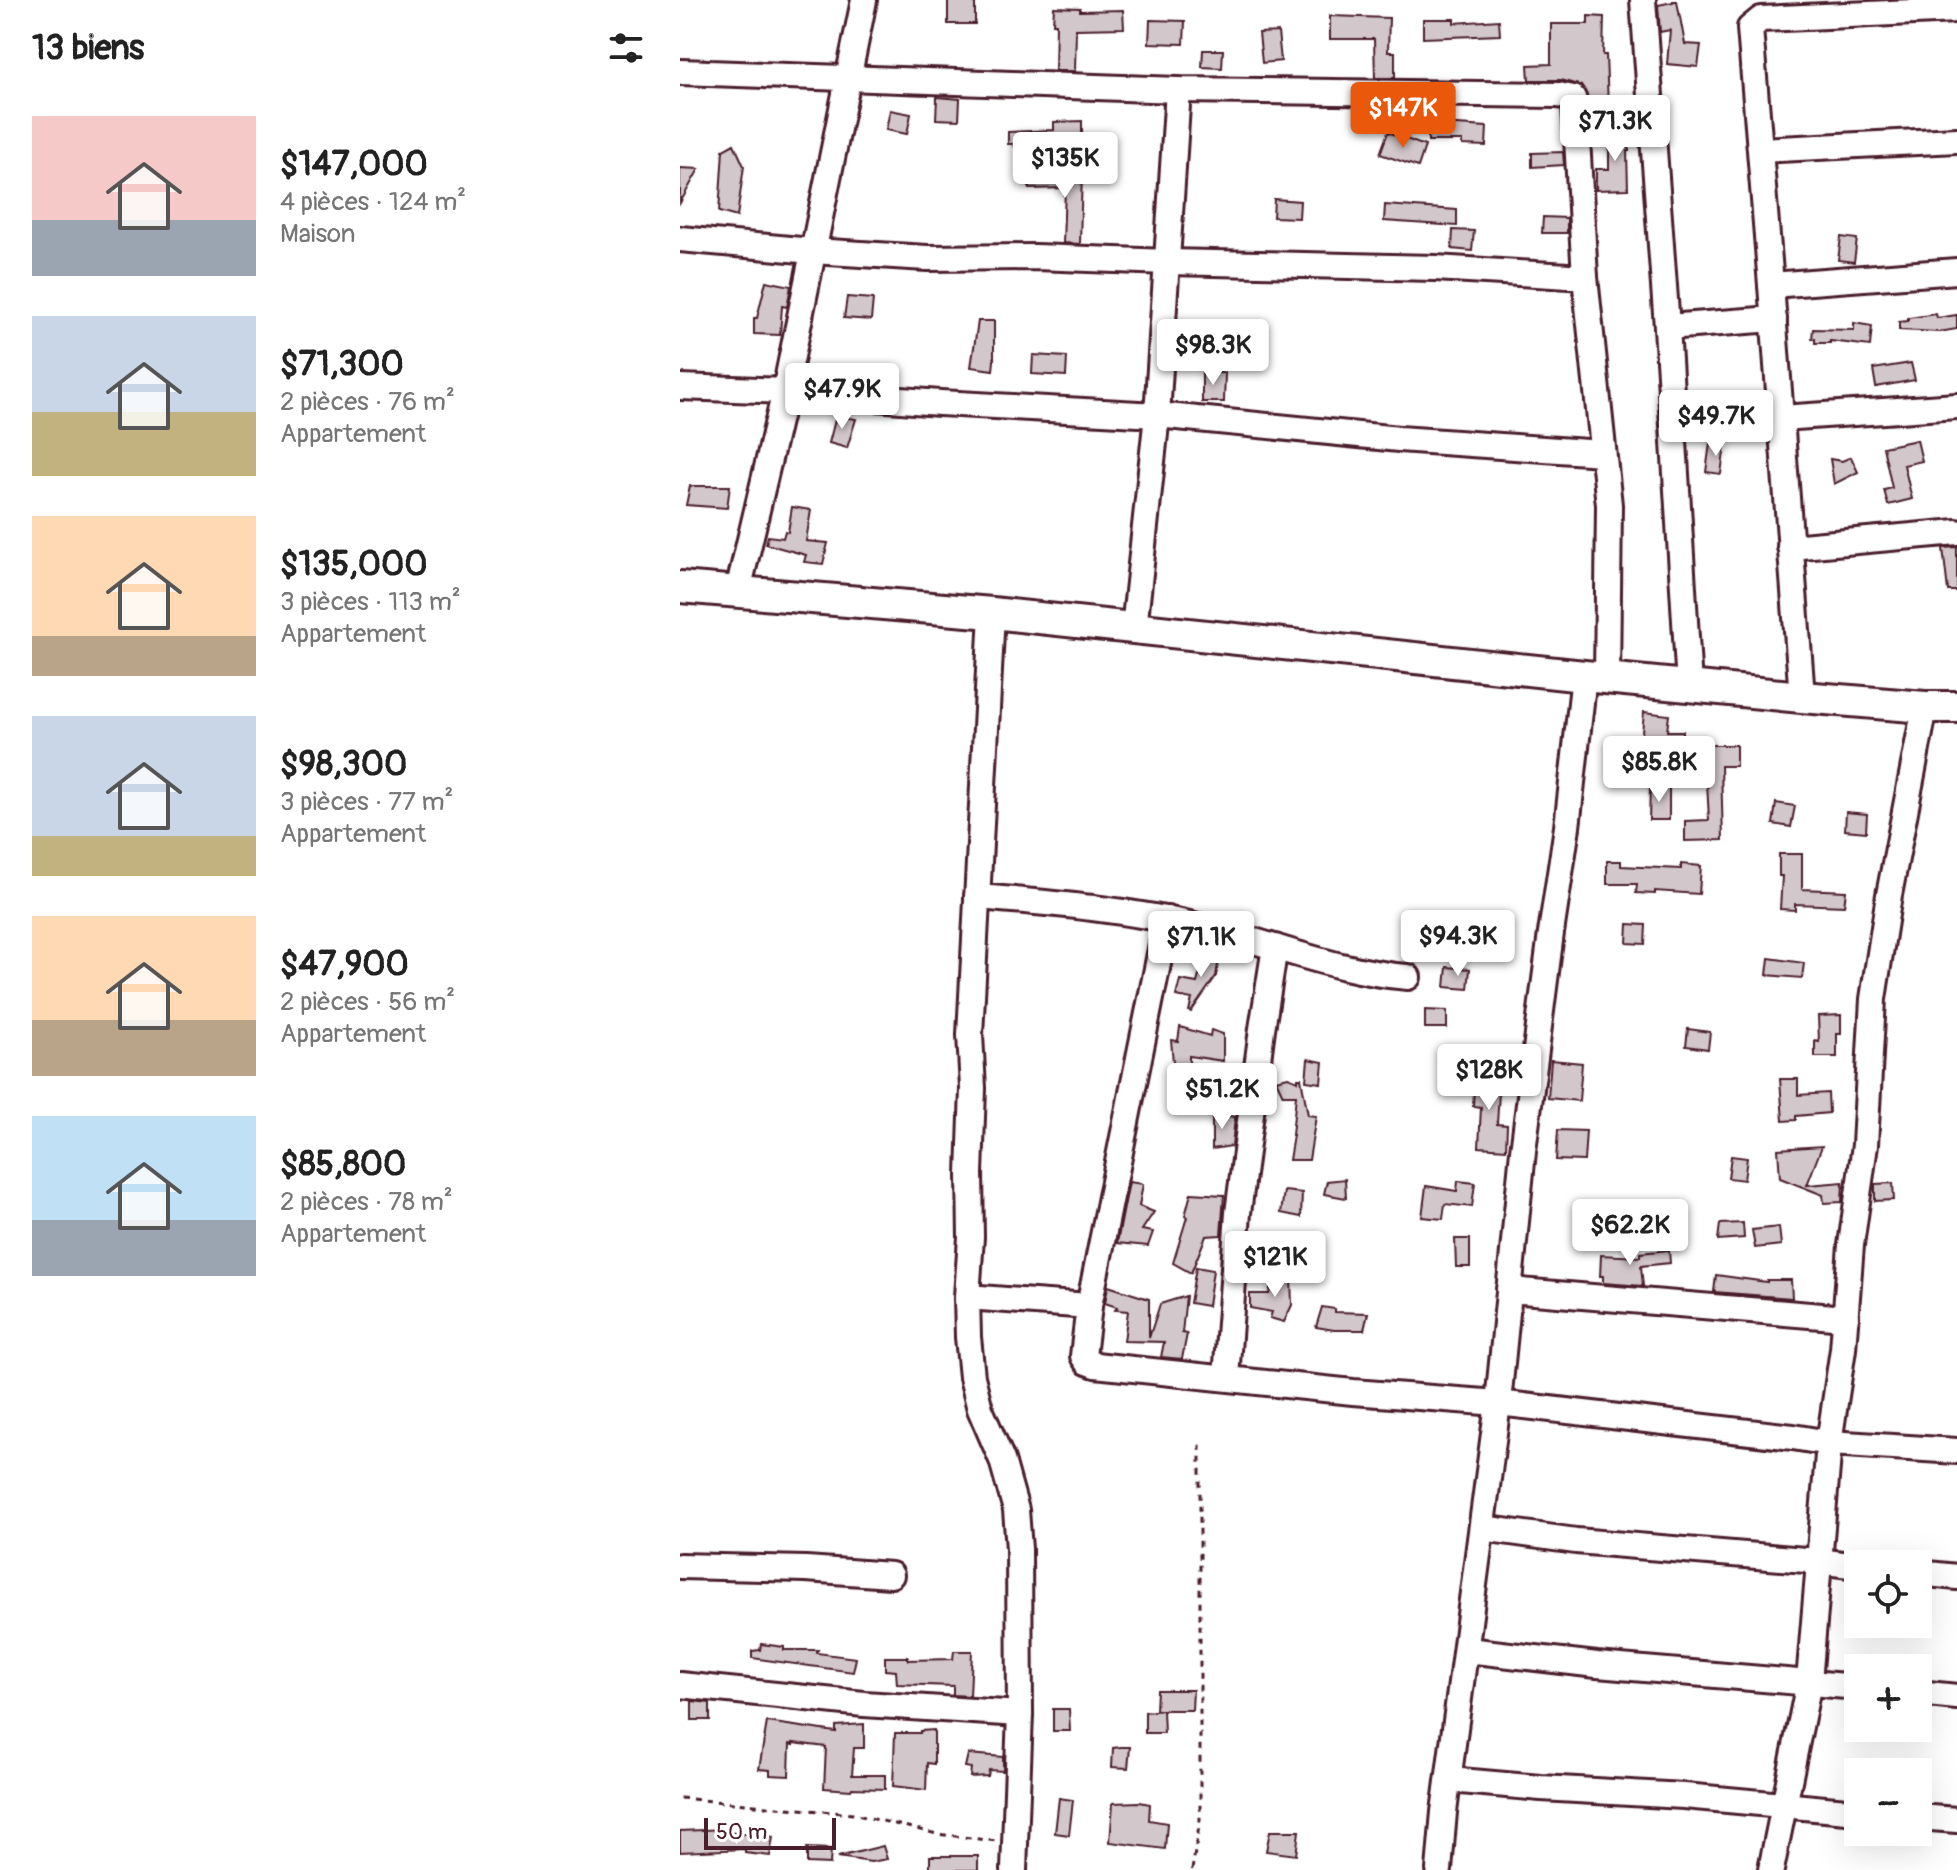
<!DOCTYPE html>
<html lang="fr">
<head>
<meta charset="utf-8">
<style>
	body { margin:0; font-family:Pangolin,sans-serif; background:#f6f6f6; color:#222; height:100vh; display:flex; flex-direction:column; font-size:30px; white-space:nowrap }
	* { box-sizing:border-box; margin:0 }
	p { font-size:26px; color:#767676 }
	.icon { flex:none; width:44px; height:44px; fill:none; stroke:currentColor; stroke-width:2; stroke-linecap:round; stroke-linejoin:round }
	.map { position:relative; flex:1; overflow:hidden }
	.sheet { display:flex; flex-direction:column; background:#fff; width:680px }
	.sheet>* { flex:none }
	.fabs { position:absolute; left:1164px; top:1550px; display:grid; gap:16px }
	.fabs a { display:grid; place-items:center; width:88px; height:88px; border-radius:0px; background:#fff; box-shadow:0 8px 32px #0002; font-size:40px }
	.scale { position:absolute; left:24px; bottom:20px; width:132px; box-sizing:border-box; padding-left:8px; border:4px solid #4a1f2b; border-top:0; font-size:22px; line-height:28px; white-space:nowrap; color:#4a1f2b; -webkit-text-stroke:6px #fff; paint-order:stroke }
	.price { position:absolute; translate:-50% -68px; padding:0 18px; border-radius:8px; background:#fff; color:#222; font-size:26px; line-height:52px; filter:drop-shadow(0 2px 4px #0008) }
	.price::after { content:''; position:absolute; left:50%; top:48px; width:24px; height:18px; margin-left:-12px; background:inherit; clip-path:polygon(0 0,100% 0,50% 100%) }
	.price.selected { background:#ea580c; color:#fff }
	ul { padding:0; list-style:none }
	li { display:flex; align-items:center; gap:24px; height:200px; padding:0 32px }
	li span { display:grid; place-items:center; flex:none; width:224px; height:160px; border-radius:0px; color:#555 }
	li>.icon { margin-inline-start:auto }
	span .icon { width:96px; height:96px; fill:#fffc; stroke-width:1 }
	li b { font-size:34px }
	h2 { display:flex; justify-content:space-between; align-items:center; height:96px; padding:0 32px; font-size:34px }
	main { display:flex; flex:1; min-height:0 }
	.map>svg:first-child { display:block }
	.building { fill:#d2c7cb; stroke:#4a1f2b; stroke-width:2 }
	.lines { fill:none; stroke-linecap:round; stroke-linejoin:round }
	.minor-casing { stroke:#4a1f2b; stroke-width:30 }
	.major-casing { stroke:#4a1f2b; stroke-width:36 }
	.path { stroke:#4a1f2b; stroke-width:3; stroke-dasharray:6 6; stroke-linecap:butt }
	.minor { stroke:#fff; stroke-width:24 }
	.major { stroke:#fff; stroke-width:30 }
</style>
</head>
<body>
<main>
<section class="sheet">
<h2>13 biens<svg class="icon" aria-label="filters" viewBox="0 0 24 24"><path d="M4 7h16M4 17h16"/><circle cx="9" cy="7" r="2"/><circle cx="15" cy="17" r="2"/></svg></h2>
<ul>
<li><span style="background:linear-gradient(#f6c9c9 65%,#9aa5b1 0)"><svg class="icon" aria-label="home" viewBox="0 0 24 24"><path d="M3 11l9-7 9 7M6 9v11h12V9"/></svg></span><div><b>$147,000</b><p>4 pièces · 124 m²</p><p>Maison</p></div></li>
<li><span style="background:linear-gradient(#c9d6e8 60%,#c2b280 0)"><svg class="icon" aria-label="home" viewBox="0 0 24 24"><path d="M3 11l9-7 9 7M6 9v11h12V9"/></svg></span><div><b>$71,300</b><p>2 pièces · 76 m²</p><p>Appartement</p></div></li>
<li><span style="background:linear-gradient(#ffd9b3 75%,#b9a48a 0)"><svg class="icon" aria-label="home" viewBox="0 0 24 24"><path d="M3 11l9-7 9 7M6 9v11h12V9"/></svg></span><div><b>$135,000</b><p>3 pièces · 113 m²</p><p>Appartement</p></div></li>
<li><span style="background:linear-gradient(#c9d6e8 75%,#c2b280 0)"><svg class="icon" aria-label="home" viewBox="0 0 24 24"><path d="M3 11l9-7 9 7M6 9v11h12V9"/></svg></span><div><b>$98,300</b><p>3 pièces · 77 m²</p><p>Appartement</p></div></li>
<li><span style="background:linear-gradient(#ffd9b3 65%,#b9a48a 0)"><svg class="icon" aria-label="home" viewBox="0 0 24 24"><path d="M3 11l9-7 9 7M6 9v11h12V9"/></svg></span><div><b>$47,900</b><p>2 pièces · 56 m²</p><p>Appartement</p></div></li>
<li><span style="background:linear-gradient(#bfe0f5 65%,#9aa5b1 0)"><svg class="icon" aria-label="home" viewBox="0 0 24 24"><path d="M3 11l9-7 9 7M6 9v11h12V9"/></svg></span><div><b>$85,800</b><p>2 pièces · 78 m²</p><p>Appartement</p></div></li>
</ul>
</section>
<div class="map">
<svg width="1277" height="1870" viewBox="0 0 1277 1870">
	<rect width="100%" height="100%" fill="#fff"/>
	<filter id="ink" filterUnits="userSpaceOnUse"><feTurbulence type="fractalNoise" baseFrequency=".0125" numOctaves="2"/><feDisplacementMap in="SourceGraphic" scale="16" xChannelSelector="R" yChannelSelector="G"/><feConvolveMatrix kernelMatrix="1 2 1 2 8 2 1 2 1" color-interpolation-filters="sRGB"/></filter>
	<g filter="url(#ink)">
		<!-- building -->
		<g class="building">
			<rect x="268" y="0" width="27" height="24"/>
			<polygon points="993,1 997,1 1005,44 1021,45 1018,67 987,64 990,30 980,32 978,5 993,2"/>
			<polygon points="374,7 400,8 400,11 443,10 444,28 396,29 395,71 375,71 376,24 373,24"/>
			<polygon points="650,16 709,18 708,52 715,52 715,78 695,78 694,39 650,39"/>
			<polygon points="908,16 924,17 923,55 926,55 928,106 935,105 937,125 915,127 914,124 911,124 909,100 902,86 881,80 849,80 848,65 871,64 871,24 908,24"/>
			<polygon points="743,19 774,19 774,23 819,20 820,35 743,38"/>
			<polygon points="470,20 505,21 504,44 469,43"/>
			<polygon points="598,32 601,61 582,63 579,33"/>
			<polygon points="523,50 543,50 542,68 522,67"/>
			<polygon points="257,97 280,99 279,120 256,119"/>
			<polygon points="210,110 231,114 227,134 206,130"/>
			<polygon points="402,121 402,143 334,146 334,144 328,144 328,132 374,130 374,122"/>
			<polygon points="748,121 761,121 761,124 807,127 806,146 782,145 782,141 748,141"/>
			<polygon points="929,129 949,129 949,151 947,151 948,189 916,190 916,169 929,169"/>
			<polygon points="708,132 745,146 738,167 700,154"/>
			<polygon points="54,144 64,166 57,217 39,212 43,150"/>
			<polygon points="883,152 884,165 852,167 852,153"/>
			<polygon points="0,168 19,169 0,203"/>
			<polygon points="402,172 400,244 383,243 385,188 349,189 349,174"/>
			<polygon points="594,199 620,201 619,218 593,217"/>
			<polygon points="705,205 777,210 777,226 704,221"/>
			<polygon points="863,217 887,218 887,233 862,233"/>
			<polygon points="773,230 794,231 792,251 772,249"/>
			<polygon points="1161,237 1177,239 1174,262 1158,260"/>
			<polygon points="86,281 111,286 107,307 102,306 100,335 74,334 74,318 77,318"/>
			<polygon points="167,297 193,299 191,320 164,318"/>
			<polygon points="1256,314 1257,318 1277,315 1277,329 1259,332 1219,330 1219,322 1228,321 1228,318"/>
			<polygon points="298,321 314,321 314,361 313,370 291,367"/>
			<polygon points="1174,323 1192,326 1190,346 1150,341 1150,343 1135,343 1135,339 1132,339 1133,329 1174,330"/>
			<polygon points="353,355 387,357 386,376 352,374"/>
			<polygon points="1231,363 1235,380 1196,387 1193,369"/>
			<polygon points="522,373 545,373 544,402 522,402"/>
			<polygon points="156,416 176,419 167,448 149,443"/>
			<polygon points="1237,440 1242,461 1224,465 1232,499 1208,505 1204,490 1212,488 1203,447"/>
			<polygon points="1030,443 1045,445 1041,474 1026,472"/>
			<polygon points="1171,457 1178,472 1154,484 1150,459 1162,461"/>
			<polygon points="10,486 50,486 47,508 6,505"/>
			<polygon points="112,507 131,510 126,541 148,543 143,564 124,562 126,555 86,544 88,536 103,538 105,531 108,532"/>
			<polygon points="1277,547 1277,591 1268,591 1263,548"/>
			<polygon points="964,712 989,715 987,731 1003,731 1003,752 985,752 985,754 960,752"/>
			<polygon points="1025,745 1056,745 1056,766 1041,766 1043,840 1005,841 1005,821 1029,820"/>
			<polygon points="970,787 989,787 989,820 969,820"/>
			<polygon points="1096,803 1115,806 1111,827 1093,824"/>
			<polygon points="1166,812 1187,814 1186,832 1165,830"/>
			<polygon points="1099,854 1122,854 1122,889 1166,891 1164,906 1115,904 1115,910 1100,909 1102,876 1099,876"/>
			<polygon points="927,861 941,861 941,866 1001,869 1001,864 1021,866 1019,894 975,891 975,894 956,893 957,884 927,884"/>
			<polygon points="948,924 966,925 965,944 947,943"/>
			<polygon points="527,946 540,953 536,976 511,1012 509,1011 512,999 496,996 500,980 517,983"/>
			<polygon points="1089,958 1124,963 1122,978 1087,975"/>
			<polygon points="767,967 790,969 788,989 765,987"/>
			<polygon points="745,1010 767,1011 767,1028 745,1028"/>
			<polygon points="1161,1015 1161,1034 1157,1034 1157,1057 1135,1057 1135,1041 1139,1042 1138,1016"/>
			<polygon points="500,1027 530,1036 531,1030 543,1034 543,1061 509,1056 509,1085 493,1085 494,1073 491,1040 498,1041"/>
			<polygon points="1008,1029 1030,1032 1028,1049 1006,1046"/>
			<polygon points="628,1059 643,1062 641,1083 626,1081"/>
			<polygon points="871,1060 902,1063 899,1101 868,1098"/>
			<polygon points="795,1074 820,1076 817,1124 827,1125 826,1149 799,1147 801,1107 793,1106"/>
			<polygon points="608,1077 618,1081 618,1078 621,1078 628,1115 636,1116 629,1160 609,1160 613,1135 612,1135 616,1095 603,1095 596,1080"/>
			<polygon points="1100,1079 1118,1079 1118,1095 1148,1093 1149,1113 1116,1116 1116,1120 1103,1121"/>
			<polygon points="532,1113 555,1117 552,1146 532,1149"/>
			<polygon points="878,1130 906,1131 904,1161 876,1160"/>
			<polygon points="1142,1146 1127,1185 1163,1182 1162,1202 1144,1203 1143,1195 1100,1178 1098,1149"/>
			<polygon points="1051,1156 1067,1158 1064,1180 1048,1178"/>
			<polygon points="665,1179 666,1198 644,1194 647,1181"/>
			<polygon points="778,1181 795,1183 792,1207 765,1204 763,1219 742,1217 746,1186 777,1191"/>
			<polygon points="449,1182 463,1184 459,1206 474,1212 462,1230 473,1232 468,1246 437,1243"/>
			<polygon points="1213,1183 1214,1200 1195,1201 1195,1184"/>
			<polygon points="604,1191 622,1193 621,1217 601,1213"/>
			<polygon points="511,1193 544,1195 541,1235 526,1236 511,1273 493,1263 507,1217 505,1216"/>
			<polygon points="1063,1223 1064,1238 1038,1240 1040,1224"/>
			<polygon points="1099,1227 1101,1245 1075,1248 1072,1230"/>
			<polygon points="775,1239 790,1239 790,1267 776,1267"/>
			<polygon points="989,1250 990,1263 961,1266 963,1286 923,1283 923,1276 920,1276 921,1255 960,1257 960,1253"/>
			<polygon points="516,1267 533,1270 528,1306 510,1303"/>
			<polygon points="1036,1275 1087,1282 1087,1280 1111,1280 1112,1298 1034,1292"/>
			<polygon points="592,1278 611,1278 612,1305 604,1322 590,1318 592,1312 570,1308 570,1294 589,1294"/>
			<polygon points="428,1286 469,1299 469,1338 480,1304 506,1296 502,1333 507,1334 502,1359 481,1357 484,1342 444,1341 448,1311 435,1310 437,1307 425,1303"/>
			<polygon points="642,1307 655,1309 655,1312 688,1313 684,1330 654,1330 636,1327"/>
			<polygon points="81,1644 104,1647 104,1650 138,1650 137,1653 176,1658 173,1672 72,1658 72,1651 80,1650"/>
			<polygon points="274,1651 292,1651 290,1696 273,1695 273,1686 217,1684 216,1671 205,1670 205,1657 228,1657 228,1660 273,1659"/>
			<polygon points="477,1690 513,1690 512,1710 476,1710"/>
			<polygon points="12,1701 30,1703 30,1720 12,1720"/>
			<polygon points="373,1709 389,1709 390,1731 373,1731"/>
			<polygon points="483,1710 484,1733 465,1733 465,1712"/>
			<polygon points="87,1722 156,1732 156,1726 184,1724 184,1748 174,1748 172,1775 205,1775 205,1789 172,1788 171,1790 144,1788 146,1747 113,1743 113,1745 110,1744 109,1776 90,1775 90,1770 79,1769"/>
			<polygon points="254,1730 254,1764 247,1763 246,1790 213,1786 215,1733 240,1733 240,1731"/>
			<polygon points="441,1747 450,1747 448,1768 432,1767 433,1748"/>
			<polygon points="288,1754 323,1757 323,1771 309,1770 308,1776 290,1777 291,1768 285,1767"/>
			<polygon points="379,1798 393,1800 389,1835 375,1833"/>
			<polygon points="460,1802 470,1804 469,1820 487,1823 485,1849 430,1842 433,1803"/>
			<polygon points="46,1829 46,1832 93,1837 90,1856 65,1853 65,1849 0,1852 0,1831"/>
			<polygon points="590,1831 619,1831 616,1855 586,1851"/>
			<polygon points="203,1846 207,1859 191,1862 158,1857"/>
			<polygon points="127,1848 151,1849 150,1864 127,1863"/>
			<rect x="250" y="1856" width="48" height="14"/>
		</g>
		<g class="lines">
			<defs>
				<g id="minor">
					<polyline points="963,0 987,327 1009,686"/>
					<polyline points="0,72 498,90 878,95 893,98 895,104 905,277 929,505 927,679"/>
					<polyline points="1081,150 1277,140"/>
					<polyline points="0,239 132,251 247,258 356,257 488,262 755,268 905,277"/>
					<polyline points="1091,285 1277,271"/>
					<polyline points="987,327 1094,319"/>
					<polyline points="0,387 105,391 260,403 477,415 719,439 922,453"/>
					<polyline points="1101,418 1277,406"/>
					<polyline points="1110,547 1277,532"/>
					<polyline points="58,591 105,391 184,0"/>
					<polyline points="312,613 290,1035 293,1088 290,1174 291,1237 287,1297 288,1337 292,1377 300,1409 322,1460 336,1510 339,1549 340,1714 334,1870"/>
					<polyline points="454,629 477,415 498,90"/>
					<polyline points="1122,697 1091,285 1070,28 1081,19 1277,10"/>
					<path d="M297 897C374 903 452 910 527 928 594 944 658 972 728 977"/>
					<polyline points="829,1290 1166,1318"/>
					<polyline points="287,1297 409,1306 403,1356 407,1362 415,1365 673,1392 818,1403 1113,1437 1149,1443 1277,1451"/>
					<polyline points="409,1306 487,919"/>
					<polyline points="546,1378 558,1213 582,1029 595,947"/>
					<polyline points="802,1528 896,1541 1138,1561 1178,1566"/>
					<polyline points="0,1566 126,1569 211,1575"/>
					<polyline points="1238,1573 1277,1577"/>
					<polyline points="787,1650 917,1665 1178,1687"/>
					<polyline points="0,1685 184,1704 340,1714"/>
					<polyline points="1238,1693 1277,1697"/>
					<polyline points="769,1780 861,1788 1004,1796 1178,1812"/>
					<polyline points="1238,1817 1277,1820"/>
					<polyline points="759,1870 764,1812 818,1403 843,1151 871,933 887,827 904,676"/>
					<polyline points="1091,1870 1129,1682 1149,1443 1163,1349 1171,1245 1185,1145 1193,999 1209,895 1245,707"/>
				</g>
				<polyline id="major" points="0,587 312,613 904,676 1122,697 1245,707 1277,707"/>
			</defs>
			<!-- minor casing -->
			<use href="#minor" class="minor-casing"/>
			<!-- major casing -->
			<use href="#major" class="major-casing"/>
			<!-- path -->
			<g class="path">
				<polyline points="0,1798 173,1814 257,1834 316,1841"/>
				<polyline points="512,1870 520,1820 520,1442"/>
			</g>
			<!-- minor -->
			<use href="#minor" class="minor"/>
			<!-- major -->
			<use href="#major" class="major"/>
		</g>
	</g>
</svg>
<div class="fabs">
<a><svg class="icon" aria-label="locate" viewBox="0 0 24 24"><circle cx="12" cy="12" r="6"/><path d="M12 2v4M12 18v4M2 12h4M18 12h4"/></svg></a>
<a>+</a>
<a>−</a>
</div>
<div class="scale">50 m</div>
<b class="price selected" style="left:723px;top:150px">$147K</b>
<b class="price" style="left:935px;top:163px">$71.3K</b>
<b class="price" style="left:385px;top:200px">$135K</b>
<b class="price" style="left:533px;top:387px">$98.3K</b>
<b class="price" style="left:162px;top:431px">$47.9K</b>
<b class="price" style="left:1036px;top:458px">$49.7K</b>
<b class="price" style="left:979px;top:804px">$85.8K</b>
<b class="price" style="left:778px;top:978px">$94.3K</b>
<b class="price" style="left:521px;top:979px">$71.1K</b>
<b class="price" style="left:809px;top:1112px">$128K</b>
<b class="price" style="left:542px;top:1131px">$51.2K</b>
<b class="price" style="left:950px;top:1267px">$62.2K</b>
<b class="price" style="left:595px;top:1299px">$121K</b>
</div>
</main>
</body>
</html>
